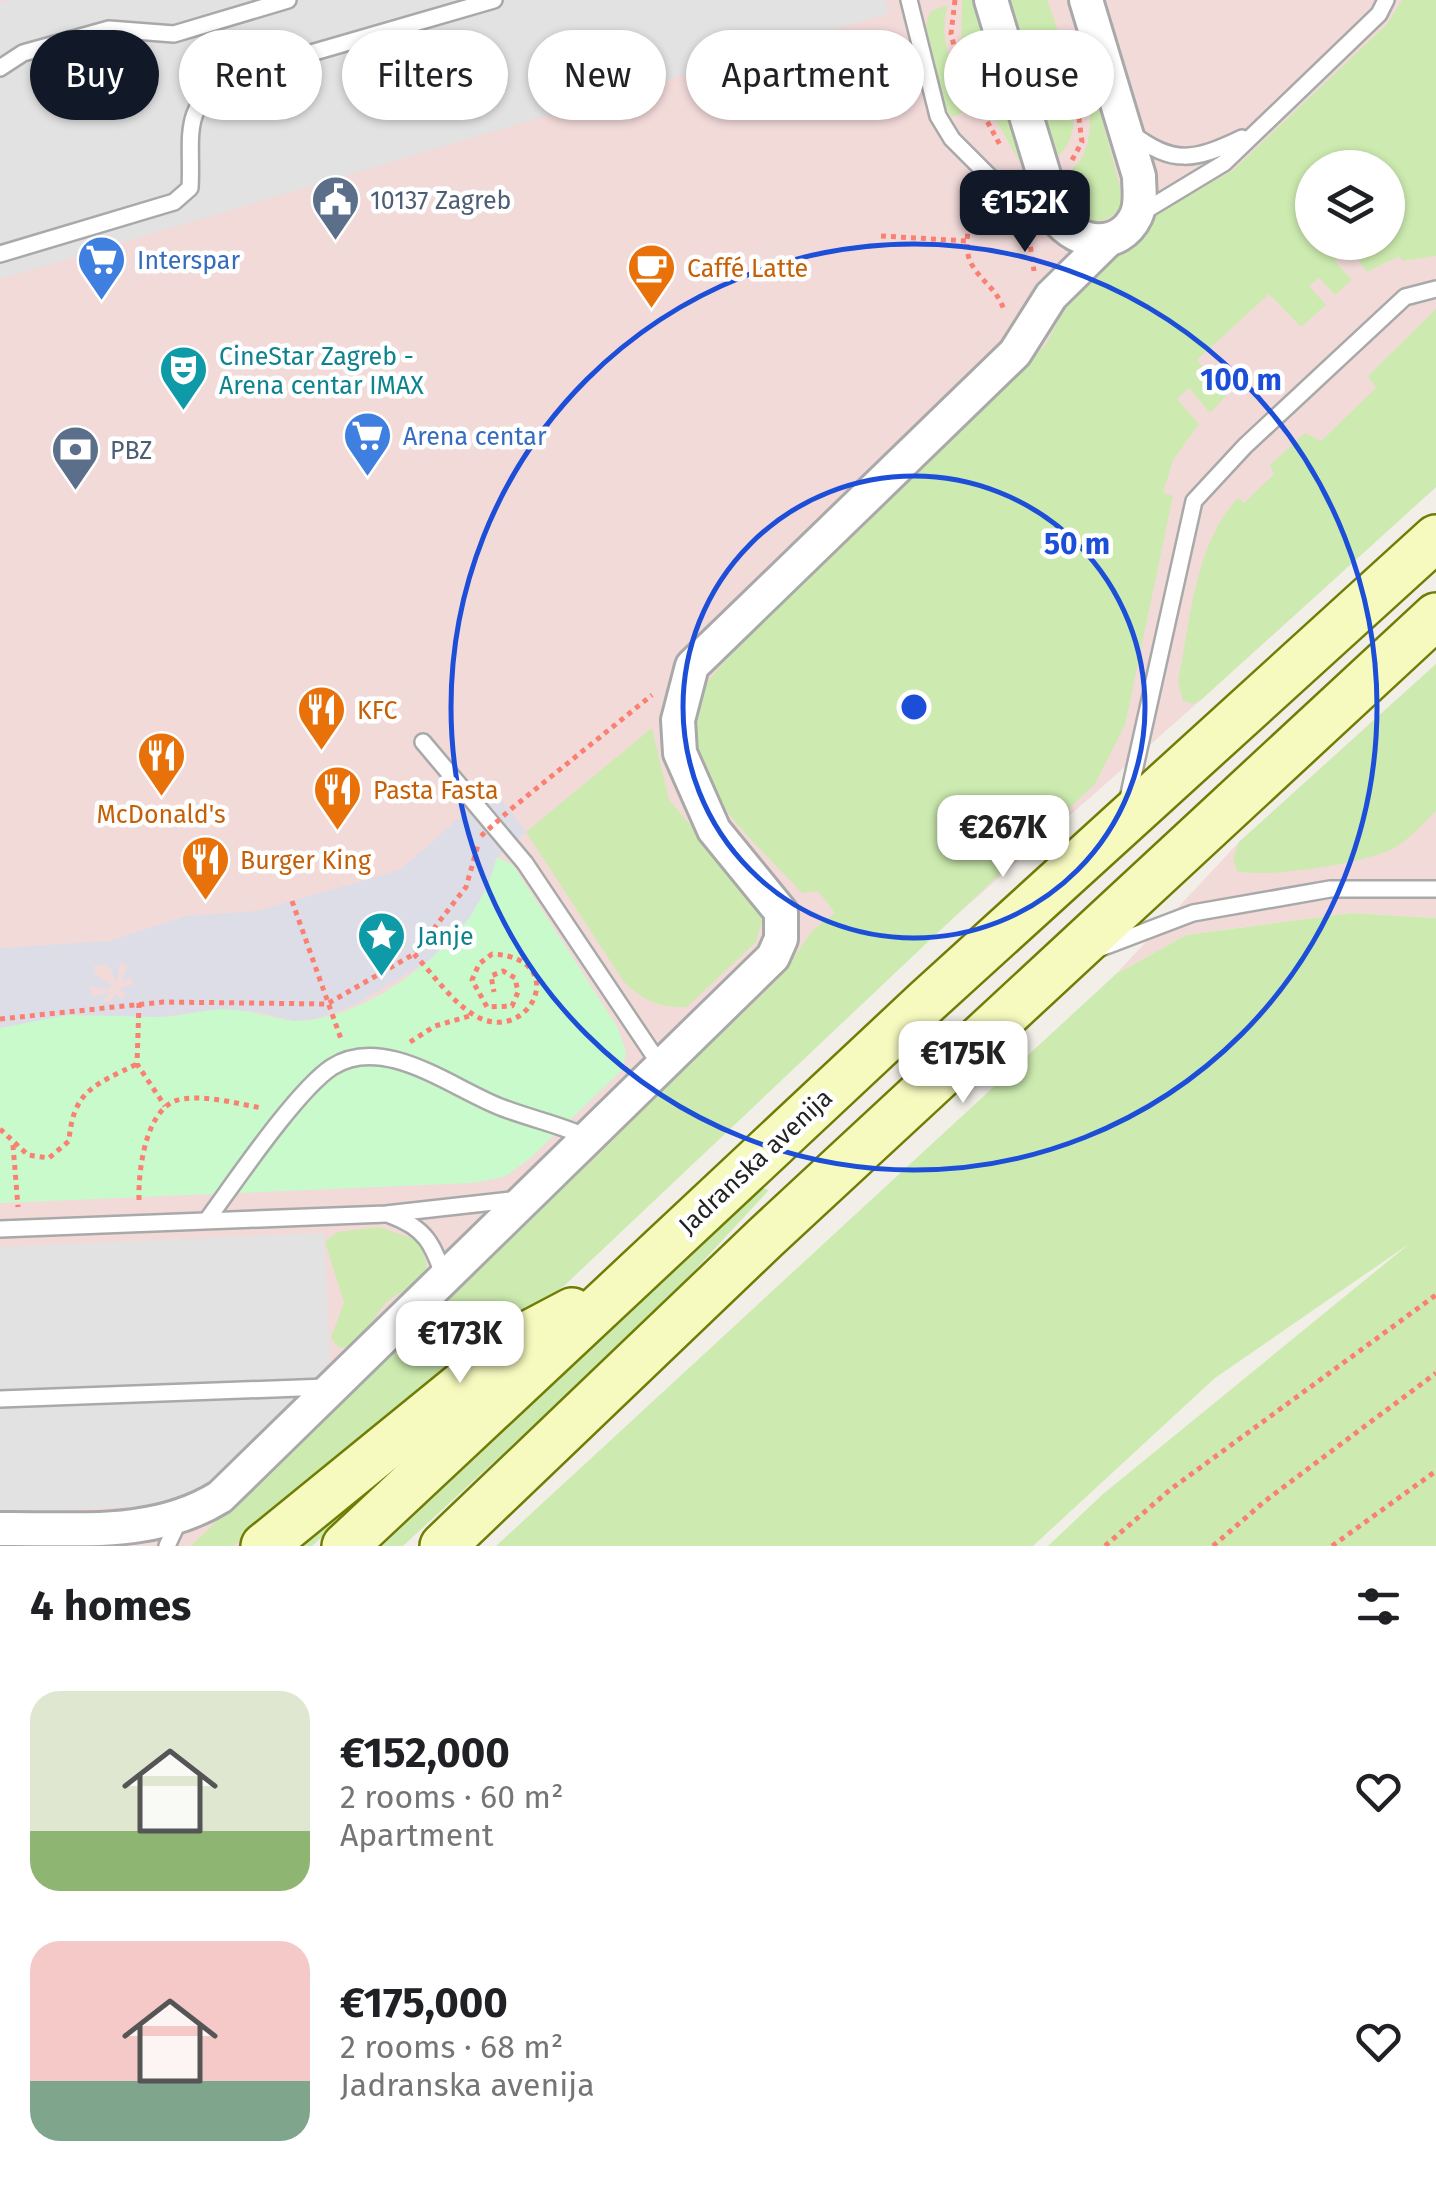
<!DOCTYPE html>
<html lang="en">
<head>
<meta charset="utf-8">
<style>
	body { margin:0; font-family:"Fira Sans",sans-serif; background:#f6f6f6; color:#202124; height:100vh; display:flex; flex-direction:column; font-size:38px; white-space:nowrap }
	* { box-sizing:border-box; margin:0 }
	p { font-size:32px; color:#757577 }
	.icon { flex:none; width:55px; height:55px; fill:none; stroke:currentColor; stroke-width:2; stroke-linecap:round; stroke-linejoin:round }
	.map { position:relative; height:1546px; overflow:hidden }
	.drawer { display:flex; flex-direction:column; background:#fff; flex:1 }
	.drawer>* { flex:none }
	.top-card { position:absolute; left:30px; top:30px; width:1378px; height:90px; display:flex; gap:20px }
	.controls { position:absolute; left:1295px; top:150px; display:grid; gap:20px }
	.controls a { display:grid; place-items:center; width:110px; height:110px; border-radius:50%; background:#fff; box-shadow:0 2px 8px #0004; font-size:50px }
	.price { position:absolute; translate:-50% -85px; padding:0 22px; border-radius:20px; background:#fff; color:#222; font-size:32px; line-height:65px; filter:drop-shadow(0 2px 5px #0008) }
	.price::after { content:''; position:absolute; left:50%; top:60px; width:30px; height:22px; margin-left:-15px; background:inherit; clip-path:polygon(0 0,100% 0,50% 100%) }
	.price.active { background:#111827; color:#fff }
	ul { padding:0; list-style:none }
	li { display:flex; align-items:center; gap:30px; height:250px; padding:0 30px }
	li span { display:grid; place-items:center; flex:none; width:280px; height:200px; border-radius:30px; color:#555 }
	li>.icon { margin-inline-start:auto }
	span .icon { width:120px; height:120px; fill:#fffc; stroke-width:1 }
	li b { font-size:42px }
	h2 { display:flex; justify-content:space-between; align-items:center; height:120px; padding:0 30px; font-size:42px }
	.tag { padding:0 35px; border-radius:45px; background:#fff; box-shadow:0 2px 8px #0004; font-size:35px; line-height:90px }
	.tag.active { background:#111827; color:#fff }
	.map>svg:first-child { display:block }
	.commercial { fill:#f2dad9; fill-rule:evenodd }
	.grass { fill:#cdebb0; fill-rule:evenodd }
	.park { fill:#c8facc }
	.parking { fill:#e2e2e2 }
	.plaza { fill:#dddde8; fill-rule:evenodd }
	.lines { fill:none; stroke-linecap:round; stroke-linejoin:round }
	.lane-casing { stroke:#a9a9a9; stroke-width:20 }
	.street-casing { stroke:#a9a9a9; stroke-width:38 }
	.secondary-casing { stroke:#707d05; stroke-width:50 }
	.path { stroke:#fa8072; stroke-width:5; stroke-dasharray:5 5; stroke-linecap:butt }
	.lane { stroke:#fff; stroke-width:15 }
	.street { stroke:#fff; stroke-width:32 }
	.secondary { stroke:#f7fabf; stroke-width:45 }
	.path-bridge { stroke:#fa8072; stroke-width:5; stroke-dasharray:5 5; stroke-linecap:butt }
	.ring { fill:none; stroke:#1d4ed8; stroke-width:5 }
	.labels { text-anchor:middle; stroke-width:9; stroke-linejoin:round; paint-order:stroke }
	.service-label { font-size:25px; fill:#4e5e75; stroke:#fff; text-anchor:start }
	.shop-label { font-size:25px; fill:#366cbe; stroke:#fff; text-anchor:start }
	.food-label { font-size:25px; fill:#c56008; stroke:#fff; text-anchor:start }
	.culture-label { font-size:25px; fill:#0d838f; stroke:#fff; text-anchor:start }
	.street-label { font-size:25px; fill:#222; stroke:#fff }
	.centre { fill:#1d4ed8; stroke:#fff; stroke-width:5 }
	.ring-label { font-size:30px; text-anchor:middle; font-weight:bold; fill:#1d4ed8; stroke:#fff; stroke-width:9; stroke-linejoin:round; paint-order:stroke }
</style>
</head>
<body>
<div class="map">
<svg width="1436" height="1546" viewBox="0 0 1436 1546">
	<rect width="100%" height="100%" fill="#f2efe9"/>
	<!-- commercial -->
	<g class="commercial">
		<path d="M0 0H1436V487L1202 699 240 1546H0ZM1312 168H1388V242H1312Z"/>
		<polygon points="1436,664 1436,918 1351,913 1186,935 1116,974 1239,842"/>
	</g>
	<!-- grass -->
	<g class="grass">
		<polygon points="962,0 974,0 979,7 1021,164 970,75 961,50"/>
		<path d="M1009 0H1047C1061 37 1095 132 1056 157Z"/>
		<path d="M1402 0H1436V256L1402 261 1399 256 1367 272 1350 250 1334 260 1352 280 1335 295 1319 278 1309 286 1326 305 1301 327 1269 294 1197 360 1226 396 1210 413 1189 388 1177 399 1199 424 1173 460 1163 493 1173 496 1125 725 1095 784 565 1285 233 1546H191L777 980 813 930 835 913 818 891 802 893C756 841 663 770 702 691 711 674 729 658 741 643L1021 371 1046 344 1071 296 1156 213 1232 171 1387 24ZM1312 168H1388V242H1312Z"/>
		<path d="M948 5C936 46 957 68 968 105L967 111 953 117C933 96 916 37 931 11Z"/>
		<path d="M1080 34 1122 195C1122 215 1105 222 1087 223L1069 210 1060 176C1111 156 1083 76 1076 35Z"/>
		<path d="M1436 309V487L1202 699 1194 704 1183 701 1178 681C1191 619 1194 545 1238 498L1244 503 1274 474 1270 465 1305 433 1321 441 1376 388 1368 376Z"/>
		<path d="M1436 664V811C1423 823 1409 840 1394 848 1368 863 1265 879 1237 871L1233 859 1239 842Z"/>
		<path d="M652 728 669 800 755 900 762 922 756 942 687 1007C661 1009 642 1000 624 982L526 832Z"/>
		<polygon points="1351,913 1436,918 1436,1546 1048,1546 1103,1494 1409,1244 1215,1378 1033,1546 496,1546 1116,974 1186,935"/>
		<polygon points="763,1188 769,1190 657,1311 403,1546 382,1546"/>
		<path d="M379 1227 417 1240C446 1289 401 1284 384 1305 370 1322 363 1348 339 1348L331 1338 344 1302 325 1242 337 1232Z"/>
		<polygon points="350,1497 356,1506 312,1546 290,1546"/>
	</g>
	<!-- park -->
	<path class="park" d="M497 857 513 865 618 1028 626 1052 623 1069 528 1160 504 1177 472 1183 0 1203V1028C22 1024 45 1017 67 1015 98 1012 129 1017 159 1017 179 1017 199 1010 220 1009 251 1008 280 1024 310 1020 391 1008 474 933 497 857Z"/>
	<!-- parking -->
	<g class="parking">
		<polygon points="11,0 885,0 889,13 0,279 0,3"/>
		<polygon points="324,1233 330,1361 271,1429 211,1481 158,1506 0,1512 0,1247"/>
	</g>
	<!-- plaza -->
	<path class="plaza" d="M493 788 526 832 497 857 488 886 468 920 430 960 354 1005 315 1019 293 1021 260 1012 220 1009 161 1017 67 1015 0 1028V948L109 941 186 916 257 911 400 870ZM120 962 128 965 121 983 131 977 133 984 120 989 126 994 123 998 119 999 117 993 111 1001 101 1003 110 992 92 997 89 986 108 989 112 985 95 975 94 966 108 964 117 983Z"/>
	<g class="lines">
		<defs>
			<g id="lane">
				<polyline points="909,0 938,116 952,139 1001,188 1053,204"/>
				<polyline points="0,68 23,53 109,29 174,34 288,0"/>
				<path d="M1131 133C1173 165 1194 161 1242 138"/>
				<polyline points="1143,212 1224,163 1379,14 1386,0"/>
				<path d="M0 254 174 202 190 188C193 137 179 109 228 77L494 0"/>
				<polyline points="423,742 525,863 661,1066"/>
				<polyline points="1127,803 1194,501 1245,446 1405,297 1436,289"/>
				<polyline points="1101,948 1193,913 1330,889 1436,889"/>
				<path d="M390 1215C426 1228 433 1244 445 1280"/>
				<path d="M207 1220C235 1182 296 1091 332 1067 385 1033 454 1090 503 1108 532 1119 561 1125 589 1138"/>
				<polyline points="0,1229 386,1214 520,1199"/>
				<polyline points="0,1399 326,1387"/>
				<polyline points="167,1546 179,1520"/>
			</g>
			<g id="street">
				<path d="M991 0 1057 218C1077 245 1119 251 1136 216 1142 203 1139 190 1139 176L1086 0"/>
				<path d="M0 1529C76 1528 154 1538 220 1497L773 957 781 939V912L714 830 680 753 678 720 692 666 1015 353 1051 296 1108 240"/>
			</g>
			<g id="secondary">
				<polyline points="264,1546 517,1340 572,1311"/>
				<polyline points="345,1546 926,1002 1436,538"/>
				<polyline points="443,1546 765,1238 1436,616"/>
			</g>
		</defs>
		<!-- lane casing -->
		<use href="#lane" class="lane-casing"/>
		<!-- street casing -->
		<use href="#street" class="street-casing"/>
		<!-- secondary casing -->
		<use href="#secondary" class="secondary-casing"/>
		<!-- path -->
		<g class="path">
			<polyline points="955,0 951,34 961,73 1000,145"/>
			<polyline points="1072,160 1082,142 1074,79"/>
			<path d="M977 195C971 214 961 247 972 265 983 283 997 289 1004 310"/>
			<polyline points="881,236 967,241"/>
			<polyline points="1029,237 1034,271"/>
			<polyline points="511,809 652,695"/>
			<polyline points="292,901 341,1039"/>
			<path d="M414 954C432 973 452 1002 474 1015 528 1048 574 958 492 954L479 964 472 980 487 1007 512 1006 518 992 515 978 503 971 491 976 494 992"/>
			<polyline points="139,1003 137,1064 165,1106"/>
			<polyline points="0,1019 163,1002 327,1004 414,954 466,887 478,845"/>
			<polyline points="410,1042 435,1026 473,1015"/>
			<path d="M0 1129 28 1155 49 1158 69 1141C73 1090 95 1085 137 1064"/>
			<polyline points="13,1145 18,1207"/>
			<path d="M139 1200C138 1170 146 1103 183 1099 208 1095 238 1104 262 1108"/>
			<polyline points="1105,1546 1171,1489 1436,1295"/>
			<polyline points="1213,1546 1265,1501 1436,1373"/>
			<polyline points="1332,1546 1436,1471"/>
		</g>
		<!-- lane -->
		<use href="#lane" class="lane"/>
		<!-- street -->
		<use href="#street" class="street"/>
		<!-- secondary -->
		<use href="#secondary" class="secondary"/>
		<!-- path-bridge -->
		<polyline class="path-bridge" points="481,836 511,809"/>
	</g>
	<!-- distance rings -->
	<g class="ring">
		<circle cx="914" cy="707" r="231"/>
		<circle cx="914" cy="707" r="463"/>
	</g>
	<!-- icons -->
	<defs>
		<symbol id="civic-pin" viewBox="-11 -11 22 30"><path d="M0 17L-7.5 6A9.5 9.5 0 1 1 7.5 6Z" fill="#5c6f8a" stroke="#fff"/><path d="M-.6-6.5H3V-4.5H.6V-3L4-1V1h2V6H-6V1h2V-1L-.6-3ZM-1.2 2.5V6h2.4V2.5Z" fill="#fff"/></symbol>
		<symbol id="supermarket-pin" viewBox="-11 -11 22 30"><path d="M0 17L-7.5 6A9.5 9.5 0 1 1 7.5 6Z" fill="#3f7fe0" stroke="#fff"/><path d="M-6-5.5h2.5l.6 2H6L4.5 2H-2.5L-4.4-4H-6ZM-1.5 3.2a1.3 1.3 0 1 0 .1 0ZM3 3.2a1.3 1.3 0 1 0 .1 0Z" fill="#fff"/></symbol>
		<symbol id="cafe-pin" viewBox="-11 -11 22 30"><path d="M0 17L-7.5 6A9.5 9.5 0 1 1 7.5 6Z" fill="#e8710a" stroke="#fff"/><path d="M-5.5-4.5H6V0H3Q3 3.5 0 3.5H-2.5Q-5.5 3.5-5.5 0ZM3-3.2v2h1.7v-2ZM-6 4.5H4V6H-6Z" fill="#fff"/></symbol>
		<symbol id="theatre-pin" viewBox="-11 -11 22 30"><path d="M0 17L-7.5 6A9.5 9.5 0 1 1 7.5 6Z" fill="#0f9aa8" stroke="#fff"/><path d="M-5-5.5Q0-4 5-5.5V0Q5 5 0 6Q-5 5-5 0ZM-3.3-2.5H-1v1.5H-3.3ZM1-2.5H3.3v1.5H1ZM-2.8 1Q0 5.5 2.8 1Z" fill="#fff"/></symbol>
		<symbol id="bank-pin" viewBox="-11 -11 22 30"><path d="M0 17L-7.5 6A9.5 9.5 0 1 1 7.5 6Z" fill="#5c6f8a" stroke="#fff"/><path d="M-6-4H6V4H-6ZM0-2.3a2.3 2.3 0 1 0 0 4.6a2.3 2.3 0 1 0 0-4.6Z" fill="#fff"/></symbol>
		<symbol id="restaurant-pin" viewBox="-11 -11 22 30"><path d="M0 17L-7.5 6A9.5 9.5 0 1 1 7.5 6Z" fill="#e8710a" stroke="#fff"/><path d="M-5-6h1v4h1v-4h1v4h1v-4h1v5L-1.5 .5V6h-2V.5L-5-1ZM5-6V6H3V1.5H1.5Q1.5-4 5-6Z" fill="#fff"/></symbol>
		<symbol id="sight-pin" viewBox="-11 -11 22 30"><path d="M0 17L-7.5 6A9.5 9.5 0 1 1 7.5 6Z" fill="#0f9aa8" stroke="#fff"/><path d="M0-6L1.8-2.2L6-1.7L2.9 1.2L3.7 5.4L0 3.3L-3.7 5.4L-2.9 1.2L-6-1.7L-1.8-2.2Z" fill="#fff"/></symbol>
	</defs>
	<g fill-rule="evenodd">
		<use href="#civic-pin" x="308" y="172" width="55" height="75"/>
		<use href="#supermarket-pin" x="74" y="232" width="55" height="75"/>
		<use href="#cafe-pin" x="624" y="240" width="55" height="75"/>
		<use href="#theatre-pin" x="156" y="342" width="55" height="75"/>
		<use href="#supermarket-pin" x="340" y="408" width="55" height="75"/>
		<use href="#bank-pin" x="48" y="422" width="55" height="75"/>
		<use href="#restaurant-pin" x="294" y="682" width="55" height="75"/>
		<use href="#restaurant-pin" x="134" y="728" width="55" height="75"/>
		<use href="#restaurant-pin" x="310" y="762" width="55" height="75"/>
		<use href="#restaurant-pin" x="178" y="832" width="55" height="75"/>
		<use href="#sight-pin" x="354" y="908" width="55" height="75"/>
	</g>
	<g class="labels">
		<!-- service labels -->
		<g class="service-label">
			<text x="370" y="209">10137 Zagreb</text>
			<text x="110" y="459">PBZ</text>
		</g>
		<!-- shop labels -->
		<g class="shop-label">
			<text x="137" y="269">Interspar</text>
			<text x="403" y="445">Arena centar</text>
		</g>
		<!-- food labels -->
		<g class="food-label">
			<text x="687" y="277">Caffé Latte</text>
			<text x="357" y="719">KFC</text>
			<text x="373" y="799">Pasta Fasta</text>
			<text x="161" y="823" text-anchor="middle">McDonald's</text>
			<text x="240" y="869">Burger King</text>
		</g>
		<!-- culture labels -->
		<g class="culture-label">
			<text x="219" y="365">CineStar Zagreb -<tspan x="219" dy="29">Arena centar IMAX</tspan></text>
			<text x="417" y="945">Janje</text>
		</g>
		<!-- street labels -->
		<g class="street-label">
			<text transform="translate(755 1161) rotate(-43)" y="9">Jadranska avenija</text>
		</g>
	</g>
	<circle cx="914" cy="707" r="15" class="centre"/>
	<g class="ring-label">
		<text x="1241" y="390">100 m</text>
		<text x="1077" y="554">50 m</text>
	</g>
</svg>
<div class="controls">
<a><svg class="icon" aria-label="layers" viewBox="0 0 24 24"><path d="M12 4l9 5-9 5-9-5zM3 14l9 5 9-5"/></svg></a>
</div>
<b class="price active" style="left:1025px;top:255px">€152K</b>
<b class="price" style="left:1003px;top:880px">€267K</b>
<b class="price" style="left:963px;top:1106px">€175K</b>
<b class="price" style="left:460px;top:1386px">€173K</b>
<div class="top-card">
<a class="tag active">Buy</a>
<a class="tag">Rent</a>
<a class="tag">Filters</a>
<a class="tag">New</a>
<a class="tag">Apartment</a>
<a class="tag">House</a>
</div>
</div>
<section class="drawer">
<h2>4 homes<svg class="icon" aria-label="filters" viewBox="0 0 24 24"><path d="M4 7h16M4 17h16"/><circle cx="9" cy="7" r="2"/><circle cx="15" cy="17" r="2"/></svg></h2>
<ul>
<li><span style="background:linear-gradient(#dfe7d0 70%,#8fb573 0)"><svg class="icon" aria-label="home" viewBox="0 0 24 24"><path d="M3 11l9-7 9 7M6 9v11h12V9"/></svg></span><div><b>€152,000</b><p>2 rooms · 60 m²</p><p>Apartment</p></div><svg class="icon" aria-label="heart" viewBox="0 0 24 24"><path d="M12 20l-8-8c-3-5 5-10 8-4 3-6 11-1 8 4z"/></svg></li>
<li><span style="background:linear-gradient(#f6c9c9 70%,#7fa58c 0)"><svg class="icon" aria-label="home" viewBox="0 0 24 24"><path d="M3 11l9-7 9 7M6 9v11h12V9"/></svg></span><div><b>€175,000</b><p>2 rooms · 68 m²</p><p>Jadranska avenija</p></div><svg class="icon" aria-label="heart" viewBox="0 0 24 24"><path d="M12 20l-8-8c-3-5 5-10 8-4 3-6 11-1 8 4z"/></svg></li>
</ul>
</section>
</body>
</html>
